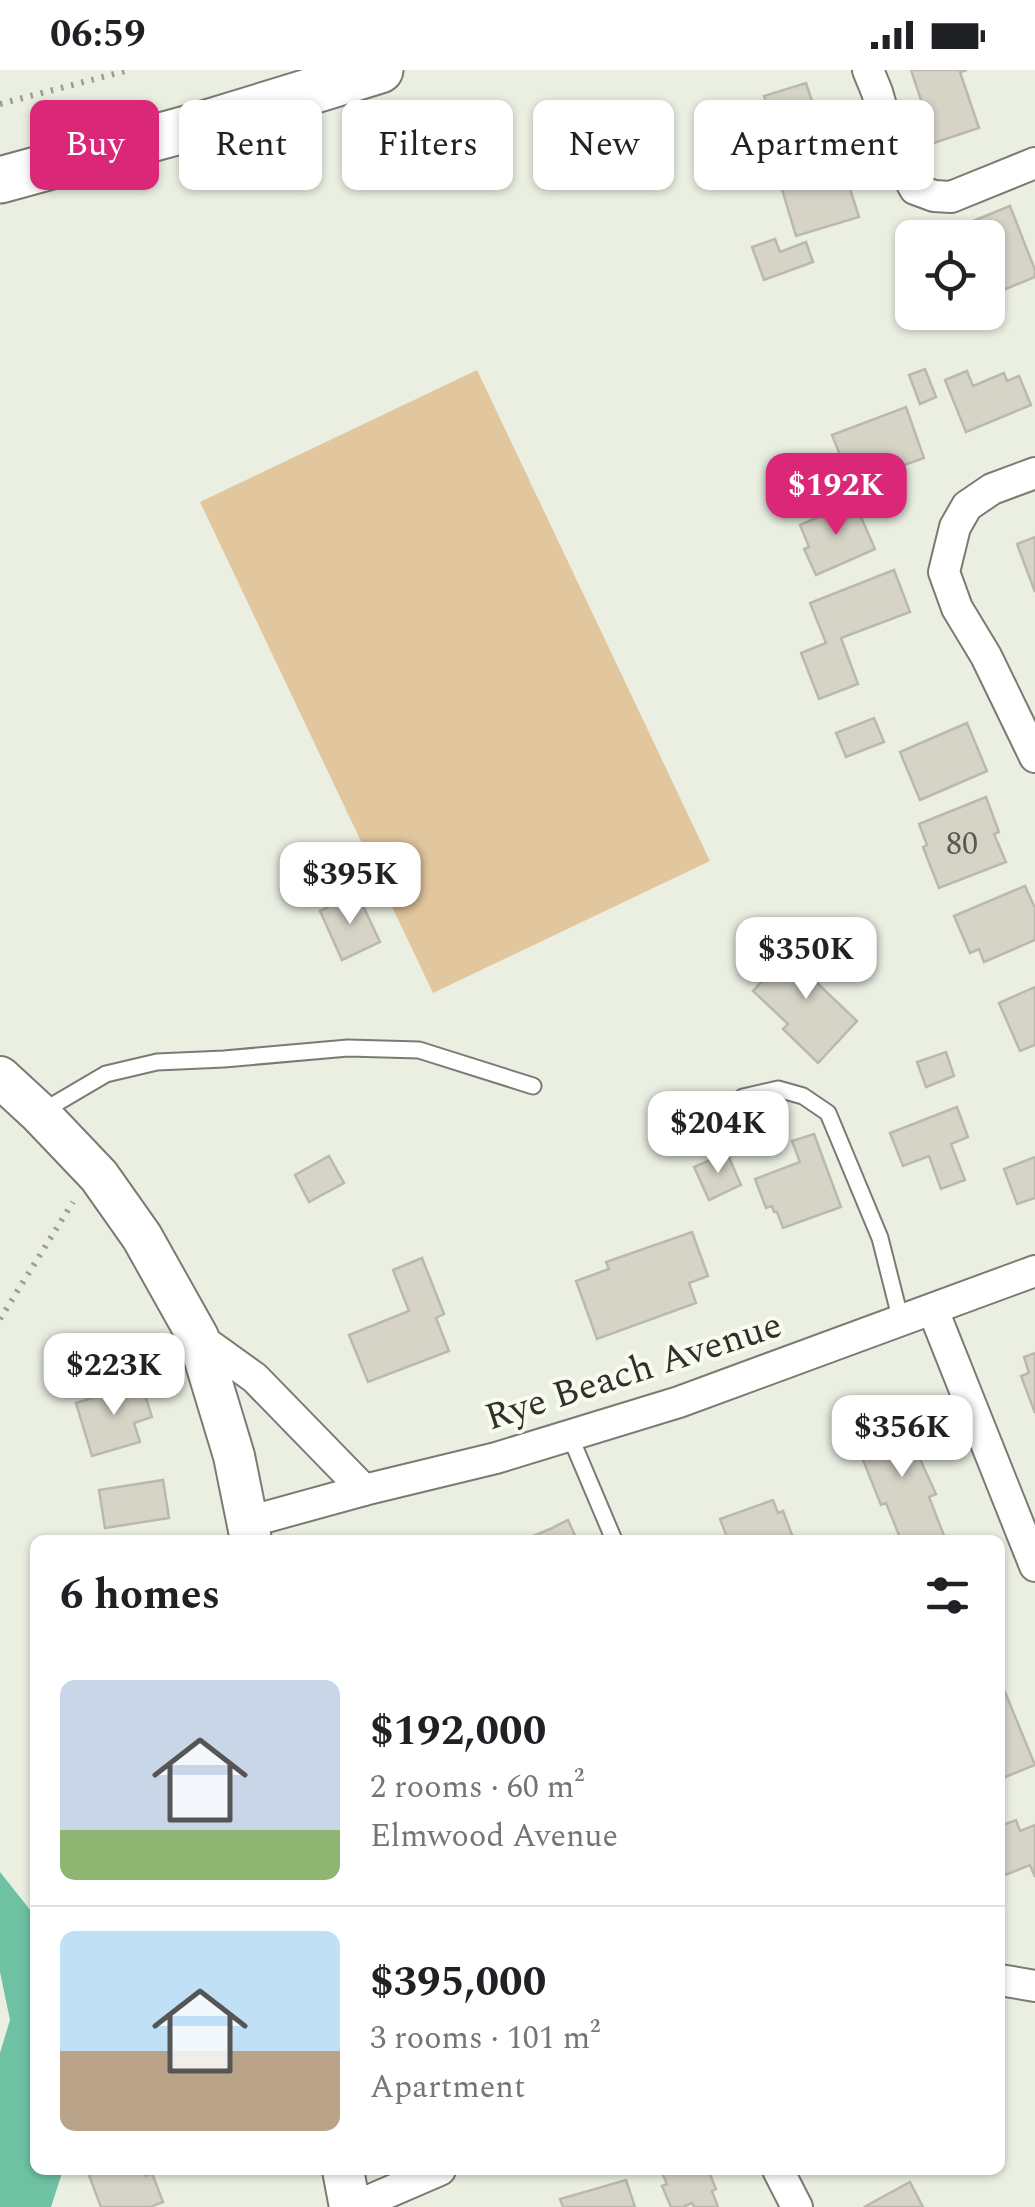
<!DOCTYPE html>
<html lang="en">
<head>
<meta charset="utf-8">
<style>
	body { margin:0; font-family:Spectral,serif; background:#f2f2f2; color:#202124; height:100vh; display:flex; flex-direction:column; font-size:38px; white-space:nowrap }
	* { box-sizing:border-box; margin:0 }
	p { font-size:32px; color:#757577 }
	.icon { flex:none; width:55px; height:55px; fill:none; stroke:currentColor; stroke-width:2; stroke-linecap:round; stroke-linejoin:round }
	.map { position:relative; flex:1; overflow:hidden }
	.drawer { position:absolute; left:30px; top:1465px; width:975px; height:640px; display:flex; flex-direction:column; background:#fff; border-radius:15px; box-shadow:0 2px 8px #0004 }
	.drawer>* { flex:none }
	.guide { position:absolute; left:30px; top:30px; width:975px; height:90px; display:flex; gap:20px }
	.tools { position:absolute; left:895px; top:150px; display:grid; gap:20px }
	.tools a { display:grid; place-items:center; width:110px; height:110px; border-radius:15px; background:#fff; box-shadow:0 2px 8px #0004; font-size:50px }
	.price { position:absolute; translate:-50% -85px; padding:0 22px; border-radius:20px; background:#fff; color:#222; font-size:32px; line-height:65px; filter:drop-shadow(0 2px 5px #0008) }
	.price::after { content:''; position:absolute; left:50%; top:60px; width:30px; height:22px; margin-left:-15px; background:inherit; clip-path:polygon(0 0,100% 0,50% 100%) }
	.price.selected { background:#db2777; color:#fff }
	ul { padding:0; list-style:none }
	li { display:flex; align-items:center; gap:30px; height:250px; padding:0 30px }
	li+li { border-top:2px solid #e0e0e0 }
	li span { display:grid; place-items:center; flex:none; width:280px; height:200px; border-radius:15px; color:#555 }
	li>.icon { margin-inline-start:auto }
	span .icon { width:120px; height:120px; fill:#fffc; stroke-width:1 }
	li b { font-size:42px }
	h2 { display:flex; justify-content:space-between; align-items:center; height:120px; padding:0 30px; font-size:42px }
	.tag { padding:0 35px; border-radius:15px; background:#fff; box-shadow:0 2px 8px #0004; font-size:35px; line-height:90px }
	.tag.selected { background:#db2777; color:#fff }
	.status { display:flex; justify-content:space-between; align-items:center; height:70px; padding:0 50px; background:#fff; direction:ltr }
	.status svg { height:28px; fill:currentColor }
	.map>svg:first-child { display:block }
	.green { fill:#e2c69d }
	.water { fill:#6ec2a3 }
	.building { fill:#d6d4c7; stroke:#bbb9ad; stroke-width:2.5 }
	.lines { fill:none; stroke-linecap:round; stroke-linejoin:round }
	.service-casing { stroke:#787c71; stroke-width:19 }
	.minor-casing { stroke:#787c71; stroke-width:34 }
	.tertiary-casing { stroke:#787c71; stroke-width:44 }
	.secondary-casing { stroke:#787c71; stroke-width:49 }
	.path { stroke:#9a9d94; stroke-width:6; stroke-dasharray:2.5 8; stroke-linecap:butt }
	.service { stroke:#fff; stroke-width:15 }
	.minor { stroke:#fff; stroke-width:30 }
	.tertiary { stroke:#fff; stroke-width:40 }
	.secondary { stroke:#fff; stroke-width:45 }
	.labels { text-anchor:middle; stroke-width:8; stroke-linejoin:round; paint-order:stroke }
	.number-label { font-size:32px; fill:#5a5a53 }
	.street-label { font-size:38px; fill:#30312c; stroke:#f7fcef }
</style>
</head>
<body>
<div class="status"><b>06:59</b><svg viewBox="0 0 49 12"><path d="M0 12V9h3v3zM5 12V6h3v6zM10 12V3h3v9zM15 12V0h3v12zM26 1h20v11H26zM47 4h2v5h-2z"/></svg></div>
<div class="map">
<svg width="1035" height="2137" viewBox="0 0 1035 2137">
	<rect width="100%" height="100%" fill="#eaefe2"/>
	<!-- green -->
	<polygon class="green" points="477,300 710,791 433,923 200,432"/>
	<!-- water -->
	<polygon class="water" points="0,1802 35,1846 35,2100 63,2100 51,2137 0,2137 0,1983 10,1950 0,1902"/>
	<!-- building -->
	<g class="building">
		<polygon points="911,0 967,0 960,2 979,58 925,76 913,40 923,36"/>
		<polygon points="806,13 812,31 808,33 819,69 766,85 765,81 749,85 741,58 753,54 748,38 766,32 764,26"/>
		<polygon points="844,100 859,147 796,166 782,119"/>
		<polygon points="1010,136 1035,200 1035,207 996,223 988,202 988,168 974,168 968,153"/>
		<polygon points="775,169 780,182 806,172 813,192 764,210 752,177"/>
		<polygon points="925,299 936,327 920,334 909,305"/>
		<polygon points="967,301 973,316 1004,303 1007,311 1019,306 1031,335 966,362 945,310"/>
		<polygon points="906,337 924,388 877,405 870,386 844,395 832,365"/>
		<polygon points="854,431 875,479 816,505 804,479 809,477 800,455"/>
		<polygon points="1035,467 1035,522 1017,474"/>
		<polygon points="894,500 910,542 841,568 858,614 819,629 801,583 826,573 810,533"/>
		<polygon points="874,648 884,672 846,687 836,663"/>
		<polygon points="967,653 987,701 920,730 900,682"/>
		<polygon points="986,727 999,762 994,764 1006,792 939,818 923,777 927,775 919,754"/>
		<polygon points="1025,816 1035,838 1035,870 984,892 979,879 970,883 954,846"/>
		<polygon points="357,823 380,872 342,890 320,841"/>
		<polygon points="802,869 831,898 817,913 857,951 818,993 783,959 788,954 753,921"/>
		<polygon points="1035,917 1035,975 1020,981 999,933"/>
		<polygon points="946,982 954,1006 926,1017 917,992"/>
		<polygon points="957,1037 968,1067 951,1074 965,1110 941,1119 929,1086 903,1096 890,1063"/>
		<polygon points="814,1064 841,1137 783,1158 777,1142 774,1142 772,1136 766,1138 755,1109 800,1092 792,1071"/>
		<polygon points="727,1083 741,1115 709,1130 694,1097"/>
		<polygon points="329,1086 344,1113 309,1132 295,1105"/>
		<polygon points="1035,1087 1035,1128 1017,1134 1004,1099"/>
		<polygon points="692,1162 708,1206 689,1213 696,1233 597,1269 576,1211 609,1199 606,1192"/>
		<polygon points="422,1188 444,1244 436,1248 449,1281 368,1312 349,1265 409,1241 393,1200"/>
		<polygon points="1035,1283 1035,1343 1021,1306 1029,1303 1024,1287"/>
		<polygon points="141,1312 152,1347 134,1353 140,1372 92,1386 76,1333"/>
		<polygon points="904,1342 913,1363 909,1365 936,1424 929,1427 945,1468 940,1470 901,1470 886,1433 881,1435 859,1380 876,1373 870,1357"/>
		<polygon points="163,1410 169,1448 105,1458 99,1420"/>
		<polygon points="773,1430 778,1443 783,1441 794,1470 728,1470 720,1449"/>
		<polygon points="568,1450 577,1470 524,1470 550,1459"/>
		<polygon points="1000,1610 1035,1695 1000,1709"/>
		<polygon points="1016,1750 1020,1761 1035,1755 1035,1807 1030,1795 1000,1807 1000,1756"/>
		<polygon points="87,2100 143,2100 146,2106 152,2103 163,2132 150,2137 101,2137"/>
		<polygon points="661,2100 686,2100 687,2102 708,2100 716,2119 712,2121 718,2137 694,2137 692,2133 683,2137 671,2137 662,2116 667,2114"/>
		<polygon points="626,2110 635,2137 563,2137 560,2129"/>
		<polygon points="910,2112 923,2137 864,2137"/>
	</g>
	<g class="lines">
		<defs>
			<g id="service">
				<polyline points="43,1041 106,1004 157,992 224,989 348,978 419,980 533,1016"/>
				<polyline points="710,1054 743,1027 778,1019 803,1026 828,1043 880,1168 901,1251"/>
				<polyline points="570,1366 614,1470"/>
			</g>
			<g id="minor">
				<polyline points="868,0 877,22 894,81 915,119 934,126 951,127 1035,93"/>
				<polyline points="1035,403 992,419 967,436 955,457 944,502 957,538 986,586 1035,687"/>
				<polyline points="933,1240 1035,1496"/>
				<polyline points="198,1267 255,1308 364,1420"/>
				<polyline points="248,1452 364,1420 496,1388 679,1332 1035,1201"/>
				<polyline points="1000,1910 1035,1916"/>
				<polyline points="778,2100 797,2137"/>
				<polyline points="354,2137 440,2100"/>
			</g>
			<g id="tertiary">
				<polyline points="0,1007 39,1043 99,1106 142,1167 198,1267 234,1386 251,1470"/>
				<polyline points="343,2100 350,2137"/>
			</g>
			<polyline id="secondary" points="0,110 194,57 380,0"/>
		</defs>
		<!-- service casing -->
		<use href="#service" class="service-casing"/>
		<!-- minor casing -->
		<use href="#minor" class="minor-casing"/>
		<!-- tertiary casing -->
		<use href="#tertiary" class="tertiary-casing"/>
		<!-- secondary casing -->
		<use href="#secondary" class="secondary-casing"/>
		<!-- path -->
		<g class="path">
			<polyline points="0,34 129,0"/>
			<polyline points="0,1249 73,1132"/>
		</g>
		<!-- service -->
		<use href="#service" class="service"/>
		<!-- minor -->
		<use href="#minor" class="minor"/>
		<!-- tertiary -->
		<use href="#tertiary" class="tertiary"/>
		<!-- secondary -->
		<use href="#secondary" class="secondary"/>
	</g>
	<g class="labels">
		<!-- number labels -->
		<g class="number-label">
			<text x="962" y="784">80</text>
		</g>
		<!-- street labels -->
		<g class="street-label">
			<text transform="translate(633 1300) rotate(-18)" y="13">Rye Beach Avenue</text>
		</g>
	</g>
</svg>
<div class="tools">
<a><svg class="icon" aria-label="locate" viewBox="0 0 24 24"><circle cx="12" cy="12" r="6"/><path d="M12 2v4M12 18v4M2 12h4M18 12h4"/></svg></a>
</div>
<b class="price selected" style="left:836px;top:468px">$192K</b>
<b class="price" style="left:350px;top:857px">$395K</b>
<b class="price" style="left:806px;top:932px">$350K</b>
<b class="price" style="left:718px;top:1106px">$204K</b>
<b class="price" style="left:114px;top:1348px">$223K</b>
<b class="price" style="left:902px;top:1410px">$356K</b>
<div class="guide">
<a class="tag selected">Buy</a>
<a class="tag">Rent</a>
<a class="tag">Filters</a>
<a class="tag">New</a>
<a class="tag">Apartment</a>
</div>
<section class="drawer">
<h2>6 homes<svg class="icon" aria-label="filters" viewBox="0 0 24 24"><path d="M4 7h16M4 17h16"/><circle cx="9" cy="7" r="2"/><circle cx="15" cy="17" r="2"/></svg></h2>
<ul>
<li><span style="background:linear-gradient(#c9d6e8 75%,#8fb573 0)"><svg class="icon" aria-label="home" viewBox="0 0 24 24"><path d="M3 11l9-7 9 7M6 9v11h12V9"/></svg></span><div><b>$192,000</b><p>2 rooms · 60 m²</p><p>Elmwood Avenue</p></div></li>
<li><span style="background:linear-gradient(#bfe0f5 60%,#b9a48a 0)"><svg class="icon" aria-label="home" viewBox="0 0 24 24"><path d="M3 11l9-7 9 7M6 9v11h12V9"/></svg></span><div><b>$395,000</b><p>3 rooms · 101 m²</p><p>Apartment</p></div></li>
</ul>
</section>
</div>
</body>
</html>
